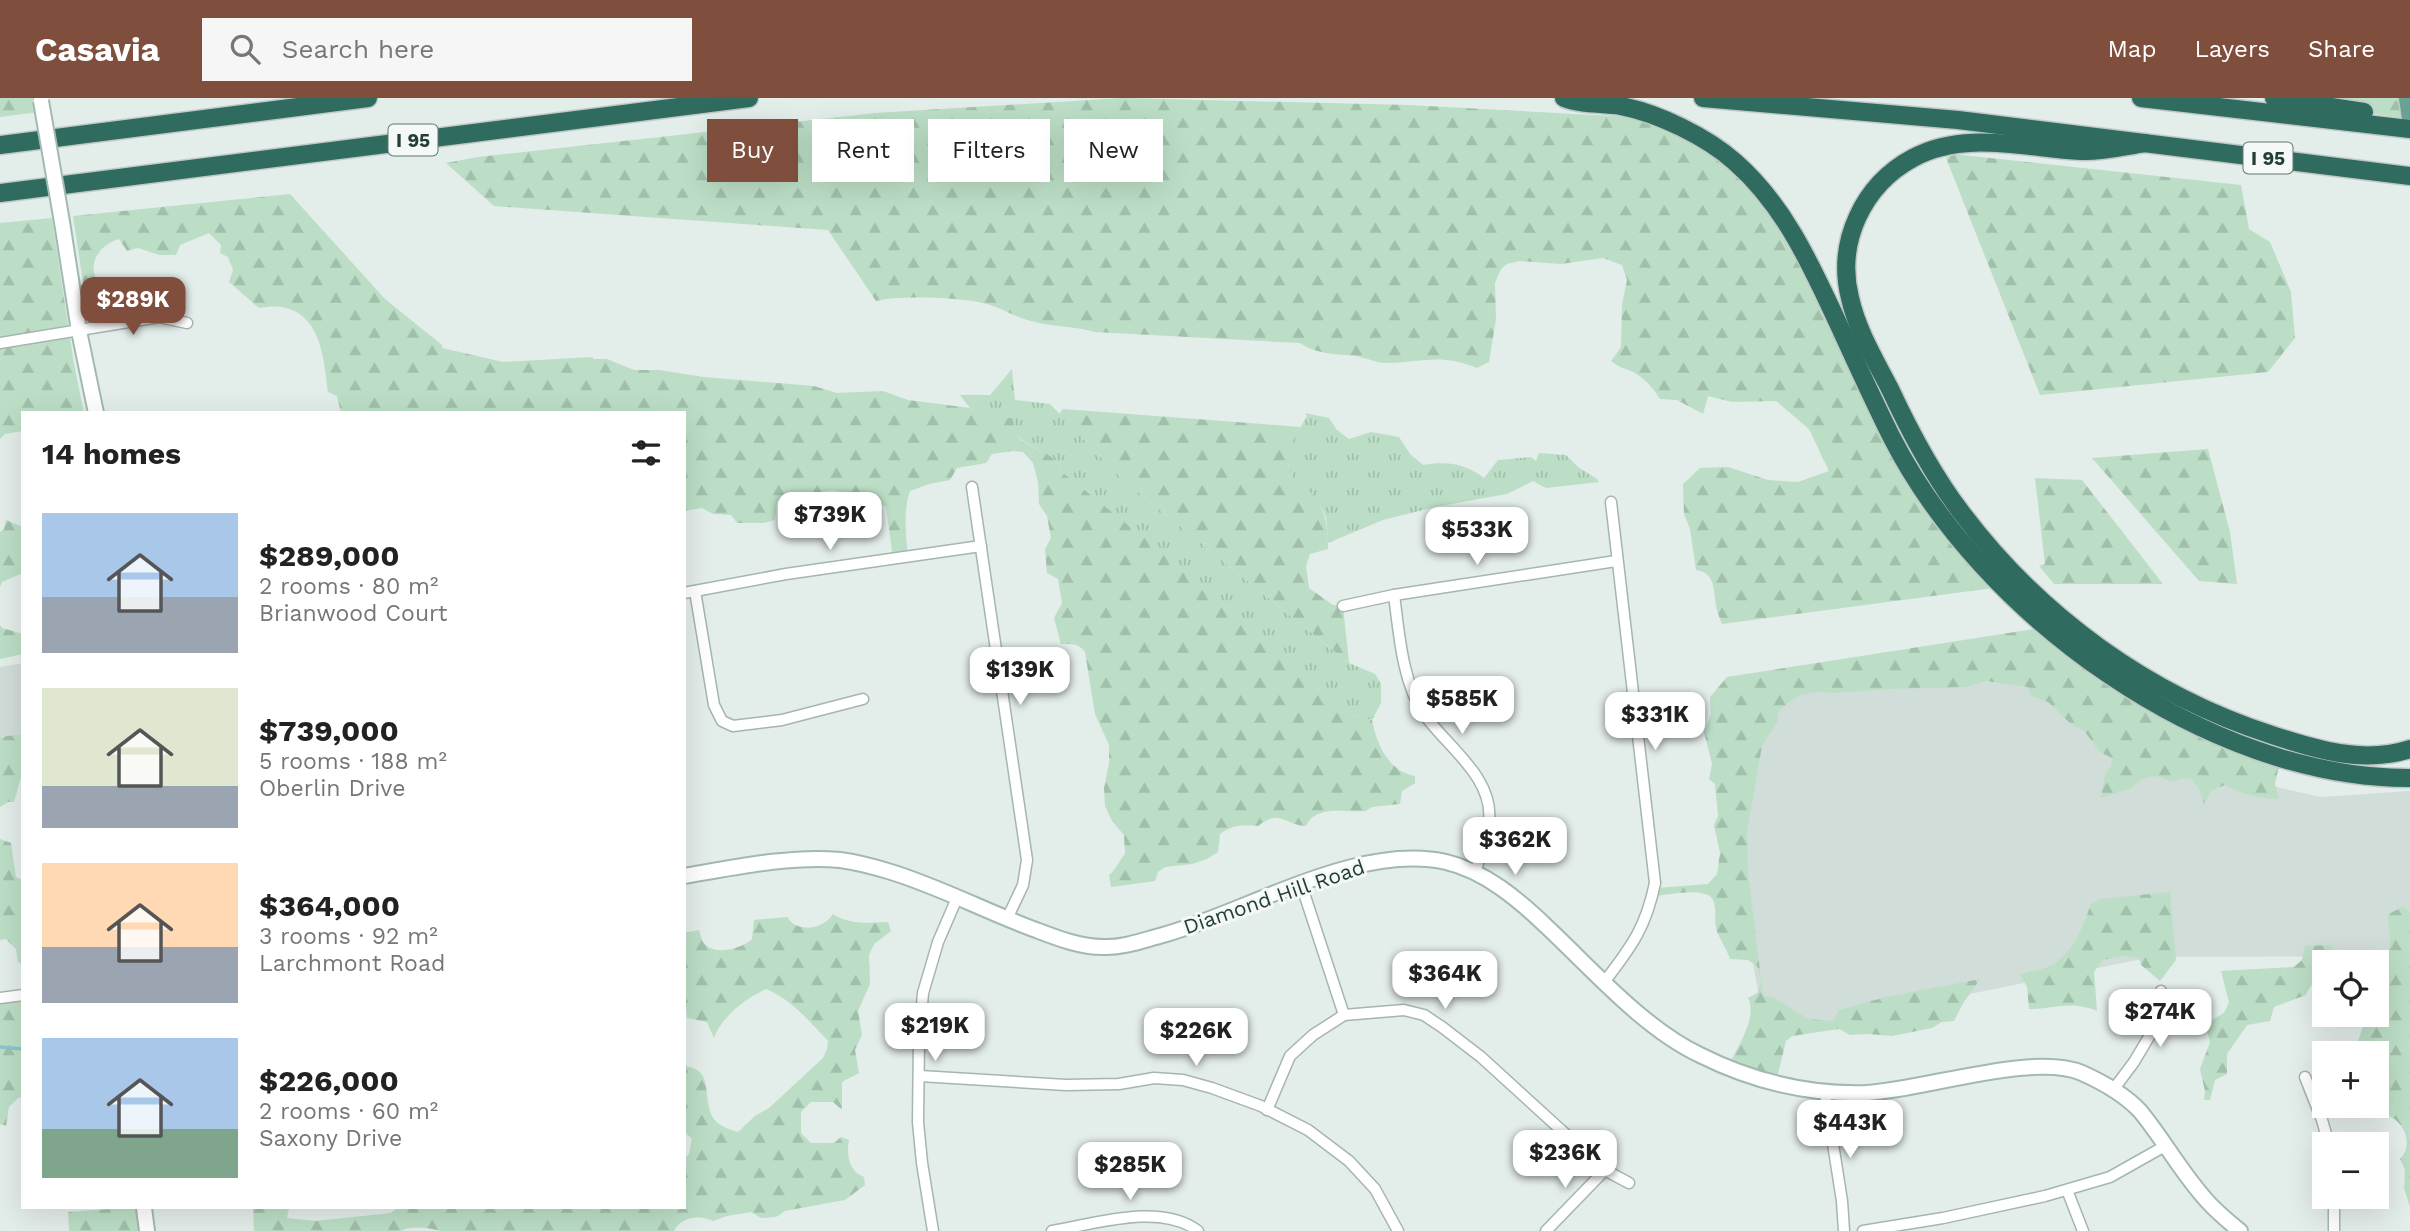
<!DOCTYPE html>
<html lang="en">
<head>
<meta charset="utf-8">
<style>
	body { margin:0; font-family:"Work Sans",sans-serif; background:#f6f6f6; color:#222; height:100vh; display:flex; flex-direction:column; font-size:26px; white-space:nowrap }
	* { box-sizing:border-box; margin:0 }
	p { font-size:23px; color:#767676 }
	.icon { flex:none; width:38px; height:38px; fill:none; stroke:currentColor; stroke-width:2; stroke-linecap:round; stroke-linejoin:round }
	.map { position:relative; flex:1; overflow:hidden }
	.panel { position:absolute; left:21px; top:313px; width:665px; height:798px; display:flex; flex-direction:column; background:#fff; border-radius:0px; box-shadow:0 7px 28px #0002 }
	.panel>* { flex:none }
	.hud { position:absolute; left:707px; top:21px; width:665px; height:63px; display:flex; gap:14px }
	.buttons { position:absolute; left:2312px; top:852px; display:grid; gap:14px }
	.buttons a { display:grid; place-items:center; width:77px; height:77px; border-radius:0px; background:#fff; box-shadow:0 7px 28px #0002; font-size:35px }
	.price { position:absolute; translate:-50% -60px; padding:0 16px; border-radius:14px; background:#fff; color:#222; font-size:23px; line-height:46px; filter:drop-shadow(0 2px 4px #0008) }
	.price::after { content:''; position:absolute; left:50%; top:42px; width:21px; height:16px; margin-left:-10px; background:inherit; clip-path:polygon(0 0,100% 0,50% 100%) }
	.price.selected { background:#7f4e3d; color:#fff }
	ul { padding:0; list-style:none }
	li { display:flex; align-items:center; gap:21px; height:175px; padding:0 21px }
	li span { display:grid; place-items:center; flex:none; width:196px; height:140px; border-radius:0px; color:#555 }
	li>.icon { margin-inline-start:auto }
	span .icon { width:84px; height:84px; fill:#fffc; stroke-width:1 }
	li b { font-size:30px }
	h2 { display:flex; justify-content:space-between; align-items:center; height:84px; padding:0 21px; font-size:30px }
	.tag { padding:0 24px; border-radius:0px; background:#fff; box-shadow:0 7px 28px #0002; font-size:24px; line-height:63px }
	.tag.selected { background:#7f4e3d; color:#fff }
	header { display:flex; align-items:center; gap:42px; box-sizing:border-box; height:98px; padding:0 35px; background:#7f4e3d; color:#fff }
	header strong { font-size:33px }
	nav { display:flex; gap:38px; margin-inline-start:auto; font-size:24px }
	.search { width:490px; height:63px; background:#f6f6f6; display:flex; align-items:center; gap:18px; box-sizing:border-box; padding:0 24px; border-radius:0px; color:#767676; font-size:26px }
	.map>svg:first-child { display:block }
	.built { fill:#d1ddd8 }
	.grass { fill:url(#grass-tufts) }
	.forest { fill:url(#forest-firs) }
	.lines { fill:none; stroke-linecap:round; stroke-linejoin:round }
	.stream { stroke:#8cc5d1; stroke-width:3.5 }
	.street-casing { stroke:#a6b5b0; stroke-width:13 }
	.secondary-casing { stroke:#a2b9b1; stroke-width:18 }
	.primary-casing { stroke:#c1c9c7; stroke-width:19 }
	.highway-casing { stroke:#c1c9c7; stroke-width:21 }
	.street { stroke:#fff; stroke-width:10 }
	.secondary { stroke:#fff; stroke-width:14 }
	.primary { stroke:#68a294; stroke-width:16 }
	.highway { stroke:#2f6b5f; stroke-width:18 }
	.secondary-bridge-casing { stroke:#a2b9b1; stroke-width:18; stroke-linecap:butt }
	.secondary-bridge { stroke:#fff; stroke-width:14 }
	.labels { text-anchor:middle; stroke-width:6; stroke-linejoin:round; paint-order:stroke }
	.shield { fill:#f4f9f7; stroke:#627671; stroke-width:2 }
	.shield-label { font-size:19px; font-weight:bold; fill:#233e37 }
	.street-label { font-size:21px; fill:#233e37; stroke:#f4f9f7 }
</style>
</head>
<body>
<header>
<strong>Casavia</strong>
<div class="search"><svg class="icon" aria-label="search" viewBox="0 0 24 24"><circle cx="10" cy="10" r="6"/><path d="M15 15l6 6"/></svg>Search here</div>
<nav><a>Map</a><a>Layers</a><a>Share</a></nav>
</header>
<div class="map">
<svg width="2410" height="1133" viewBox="0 0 2410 1133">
	<defs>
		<pattern id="grass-tufts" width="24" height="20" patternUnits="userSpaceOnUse" patternTransform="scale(1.75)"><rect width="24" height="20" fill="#bcdec6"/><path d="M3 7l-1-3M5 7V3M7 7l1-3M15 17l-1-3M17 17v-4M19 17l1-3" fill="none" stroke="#a1c0ab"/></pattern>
		<pattern id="forest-firs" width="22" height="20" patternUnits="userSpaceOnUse" patternTransform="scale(1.75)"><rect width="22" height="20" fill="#bcdec6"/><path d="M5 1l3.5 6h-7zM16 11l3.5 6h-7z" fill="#a1c0ab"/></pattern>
	</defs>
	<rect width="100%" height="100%" fill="#e3ede9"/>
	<!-- built -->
	<g class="built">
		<polygon points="2051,563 2134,657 2321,699 2410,693 2410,873 2372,858 2152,859 1767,937 1733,767 1768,581"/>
		<polygon points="23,565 23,636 0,639 0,569"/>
	</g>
	<!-- grass -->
	<g class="grass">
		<path d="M1012 271 1015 302 1050 306 1123 382 1349 565 1375 576 1381 585V605L1372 622 1354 618 1062 374C1057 353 1023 352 1012 330L970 310 960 297H990Z"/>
		<path d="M1305 315 1329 320 1337 332 1349 341 1371 334 1399 339 1410 356 1423 367C1446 363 1465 365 1484 380L1498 362 1531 359 1536 363 1539 355 1566 357 1578 369 1597 381 1599 384 1546 390 1533 383 1507 396 1435 409 1383 422 1328 445C1327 437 1328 425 1325 417 1319 400 1304 393 1293 379 1279 362 1298 334 1307 318Z"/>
	</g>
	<!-- forest -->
	<g class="forest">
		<polygon points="0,0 37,0 39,14 0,19"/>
		<path d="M1122 0 1408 7 1649 20 1685 31 1772 100 1893 341 2001 489 1722 526C1721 523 1719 519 1718 515 1712 499 1719 475 1696 472L1690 431 1684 416 1683 386 1700 370 1728 369 1768 382 1798 384 1829 373 1809 331 1776 303 1732 304 1708 298 1703 316 1677 302 1660 301C1653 290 1643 278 1631 273 1622 269 1620 270 1611 263L1621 249 1622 207 1627 182 1622 167 1603 160 1561 166 1519 163 1507 166 1501 171 1495 185 1496 221 1489 264 1477 270C1441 255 1424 264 1387 265 1377 265 1366 260 1356 258 1335 256 1316 256 1300 245L1095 234C1074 228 1052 229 1031 223 1017 220 1004 211 990 207 968 199 898 197 876 203L828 132 494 108 446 65 478 59 876 15Z"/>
		<polygon points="2278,0 2408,0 2407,21"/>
		<polygon points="1953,56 2241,87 2249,131 2270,144 2291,194 2295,240 2268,274 2040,297 1946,60"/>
		<path d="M290 96 385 201 442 247V250L503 264 593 259V261H607L634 272H659L704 279 814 288 837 295 883 293 908 302 970 310 994 321 1013 320C1010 355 1056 347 1062 374L1179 468 1354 618 1372 622C1377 647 1388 673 1415 678V685L1402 693 1400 706 1372 709 1366 713C1346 715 1316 706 1306 728 1284 727 1280 710 1258 728 1244 726 1231 727 1220 736L1218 754 1207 761 1192 766 1165 769 1158 774 1155 783 1111 789 1109 777C1116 772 1119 763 1125 756L1124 737 1112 723 1105 708 1104 690 1109 665V647L1095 616 1085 554C1079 545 1071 546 1061 546L1054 520 1062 505 1058 481 1047 475 1045 451 1051 440 1047 418 1039 406 1038 384 1033 365 1023 354 1013 353 992 356 986 365 957 370 950 382 929 386 910 393C903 411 906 439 908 458L893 460 886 409 872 402 847 407 842 395C832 391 829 393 820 394 801 397 796 388 777 404L775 422 764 425H737L731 417 713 416 702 410 684 413V315H341L337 298 328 294C324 261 321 215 281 209 275 208 266 209 259 210L229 184 233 172 228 159 220 155 221 147 209 135 180 147 176 157H159L138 150 127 153 119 141C96 148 84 171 103 190L107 217 96 216 86 204 73 118Z"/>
		<polygon points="52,120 74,266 84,315 23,315 23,333 5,336 0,341 0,125"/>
		<path d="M1063 311 1300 329C1295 341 1285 358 1289 371 1291 381 1304 387 1311 395 1326 410 1328 430 1328 451L1310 456 1306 468 1309 490 1333 507 1343 508 1349 565 1123 382 1059 316Z"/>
		<polygon points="2208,351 2230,434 2237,486 2199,483 2092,360"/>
		<polygon points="2035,380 2082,382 2163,486 2054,486 2039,468 2045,466"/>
		<polygon points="6,422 23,429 23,475 2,484 0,489 0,434 4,431"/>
		<polygon points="0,527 2,530 23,536 23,556 0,561"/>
		<path d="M2047 529 2108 575 2281 659 2275 686 2279 701C2261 701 2241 696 2225 687L2212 692 2204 706 2200 693 2192 681 2185 680 2170 684C2160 676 2149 677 2138 684 2135 686 2132 690 2129 691 2120 694 2111 696 2101 700L2105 677 2111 668 2112 660 2100 654 2085 634 2070 625 2048 604 2031 598 2028 589 1986 583 1966 589 1891 591 1835 595 1816 594 1799 597 1779 612 1777 625 1762 648 1747 734 1748 775 1763 897 1775 900 1808 921 1833 923 1839 912 1886 899 1980 881 1962 907 1954 923 1942 924 1932 930 1892 938 1868 936 1850 937 1839 931 1792 938 1786 943 1776 984 1729 967C1737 949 1758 920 1748 900L1757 895 1761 884 1757 868 1748 862 1730 861C1727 851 1718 839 1716 830 1714 821 1717 811 1713 802 1707 788 1668 797 1654 798L1657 790 1708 786 1717 776 1720 755 1714 727 1718 718 1715 686 1709 681 1712 666 1704 634 1711 616 1710 599 1727 579Z"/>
		<polygon points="23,636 23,672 14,704 8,704 0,709 0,639"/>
		<polygon points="0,741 11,745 16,779 23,782 23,868 18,864 16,851 6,841 0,842"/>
		<path d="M2170 794 2176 862 2160 883 2141 867 2139 860 2124 858 2102 862 2094 874 2097 913C2071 902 2055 911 2029 911L2027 889 2020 876C2030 873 2043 872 2052 867 2074 854 2083 828 2091 806L2100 801Z"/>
		<path d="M2403 809 2410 814V1109L2404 1090 2405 1072 2400 1061C2402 1058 2405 1055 2406 1051 2409 1037 2401 1022 2388 1018 2388 1002 2393 974 2377 966L2376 956 2354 955 2363 928 2360 917H2376V864H2324V880C2314 883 2310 887 2306 897L2274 909 2270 923 2247 927 2227 956V976L2215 982 2210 1002H2204L2205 993 2200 971 2210 944 2205 926 2224 915 2229 904 2221 873 2294 869 2302 862 2305 848 2331 847C2333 852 2334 858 2339 861 2347 865 2381 862 2387 855 2393 846 2388 826 2388 816Z"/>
		<path d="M833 816C850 827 869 825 888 824L891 833 874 846 869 857 870 886 858 913 862 937 855 952 859 975 842 984V1012L833 1004H811L801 1014V1035L811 1045H834L841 1039 849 1042C846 1056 849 1074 864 1079L865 1087 845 1102 785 1113 776 1119 761 1120 751 1114 727 1118 713 1123C700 1117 681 1118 674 1133H441C429 1130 412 1127 401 1133H254L253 1110H289L287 1120 315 1123 391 1115 397 1110H684V1061L689 1056 692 1041 684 1033V968C716 971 701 1002 714 1021 720 1029 729 1031 738 1034L755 1018 769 1010 823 960 827 951 828 943C811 925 790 900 766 891 746 900 721 919 714 940L707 924 687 920 684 889V835L699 832C701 838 701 844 707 848 718 857 743 850 752 841L754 822 787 819C798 836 824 831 833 816Z"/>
		<polygon points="23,897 23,999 18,1000 9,1009 6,1028 0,1026 0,900"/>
		<polygon points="125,1110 145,1110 148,1133 69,1133 68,1114"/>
	</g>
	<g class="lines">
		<!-- stream -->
		<polyline class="stream" points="0,949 23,951"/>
		<defs>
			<g id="street">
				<polyline points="0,245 159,219 187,225"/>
				<polyline points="972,389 1027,762 1023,787 1007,821"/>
				<polyline points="695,493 714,607 722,623 733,628 782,622 863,601"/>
				<polyline points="684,495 786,476 981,448"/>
				<path d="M1394 497C1399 534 1402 584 1424 616 1446 648 1494 679 1489 723 1487 741 1480 758 1475 775"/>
				<polyline points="1343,508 1394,497 1616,463"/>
				<polyline points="1301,786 1344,917"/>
				<path d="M1605 883C1632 848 1646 829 1655 785L1611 404"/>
				<polyline points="0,900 23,897"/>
				<polyline points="920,978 1066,987 1119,986 1154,980 1183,982 1212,990 1261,1008 1308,1032 1349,1063 1375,1091 1398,1133"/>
				<polyline points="2305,979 2322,1022 2329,1046"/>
				<polyline points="2113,992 2134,964 2156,927 2161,893"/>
				<polyline points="1825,995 1842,1103 1844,1133"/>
				<polyline points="1267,1012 1290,958 1313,937 1344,917 1404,912 1424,917 1442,929 1481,959 1605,1072 1629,1085"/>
				<polyline points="2067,1092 2083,1133"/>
				<polyline points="2334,1099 2334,1133"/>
				<polyline points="933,1133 922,1065 918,1024 919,941 923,895 938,844 957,800"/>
				<path d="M1052 1133C1094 1126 1161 1104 1198 1133"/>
				<polyline points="1546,1133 1605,1072"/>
				<polyline points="1863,1133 1943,1120 2045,1098 2110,1079 2165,1048"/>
			</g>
			<g id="secondary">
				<polyline points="62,124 79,233 96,315"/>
				<path d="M684 778C731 770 793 757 840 762 856 764 875 769 891 774 940 789 987 814 1036 832 1057 840 1080 849 1103 849 1123 850 1144 842 1163 837 1247 814 1358 744 1446 764 1485 773 1519 802 1547 829 1593 872 1643 930 1700 957 1752 983 1808 997 1867 995 1923 992 2035 954 2082 975 2102 984 2125 997 2140 1013 2164 1042 2182 1076 2208 1104 2217 1114 2229 1124 2240 1133"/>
				<polyline points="144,1110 147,1133"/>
			</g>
			<polyline id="primary" points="2407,0 2410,20"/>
			<g id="highway">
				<path d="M1564 0C1581 7 1603 5 1621 8 1658 15 1707 39 1735 64 1784 107 1810 165 1837 223 1855 262 1872 300 1891 338 1981 516 2207 681 2410 680"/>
				<polyline points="1703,0 1958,22 2410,78"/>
				<polyline points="2141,0 2410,31"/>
				<polyline points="2274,0 2364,14"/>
				<path d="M2145 45C2125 48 2102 54 2081 53 2025 50 1964 32 1913 60 1863 87 1836 144 1850 200 1857 232 1875 262 1890 291 1910 334 1932 376 1961 414 2039 518 2148 597 2272 637 2317 652 2364 666 2410 651"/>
				<polyline points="0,47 368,0"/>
				<polyline points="0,95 749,0"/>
			</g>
		</defs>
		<!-- street casing -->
		<use href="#street" class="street-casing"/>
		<!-- secondary casing -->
		<use href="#secondary" class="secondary-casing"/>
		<!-- primary casing -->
		<use href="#primary" class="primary-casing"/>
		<!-- highway casing -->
		<use href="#highway" class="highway-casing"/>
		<!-- street -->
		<use href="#street" class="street"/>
		<!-- secondary -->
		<use href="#secondary" class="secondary"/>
		<!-- primary -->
		<use href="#primary" class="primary"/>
		<!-- highway -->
		<use href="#highway" class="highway"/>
		<defs>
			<polyline id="secondary-bridge" points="41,3 62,124"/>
		</defs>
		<!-- secondary-bridge casing -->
		<use href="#secondary-bridge" class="secondary-bridge-casing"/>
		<!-- secondary-bridge -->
		<use href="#secondary-bridge" class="secondary-bridge"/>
	</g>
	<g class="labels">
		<!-- shield labels -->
		<g class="shield">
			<rect x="388.5" y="26.5" width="49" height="31" rx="5"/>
			<rect x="2243.5" y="44.5" width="49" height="31" rx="5"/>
		</g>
		<g class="shield-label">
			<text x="413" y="49">I 95</text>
			<text x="2268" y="67">I 95</text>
		</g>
		<!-- street labels -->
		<g class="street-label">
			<text transform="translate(1274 799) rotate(-19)" y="7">Diamond Hill Road</text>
		</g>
	</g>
</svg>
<div class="buttons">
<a><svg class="icon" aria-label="locate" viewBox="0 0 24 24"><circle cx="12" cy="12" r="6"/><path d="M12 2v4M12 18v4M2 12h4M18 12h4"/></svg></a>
<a>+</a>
<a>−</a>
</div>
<b class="price selected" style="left:133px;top:239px">$289K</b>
<b class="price" style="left:830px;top:454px">$739K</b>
<b class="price" style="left:1477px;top:469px">$533K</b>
<b class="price" style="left:1020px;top:609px">$139K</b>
<b class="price" style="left:1462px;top:638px">$585K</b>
<b class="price" style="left:1655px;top:654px">$331K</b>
<b class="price" style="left:1515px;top:779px">$362K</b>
<b class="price" style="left:1445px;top:913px">$364K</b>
<b class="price" style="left:2160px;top:951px">$274K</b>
<b class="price" style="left:935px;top:965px">$219K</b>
<b class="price" style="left:1196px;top:970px">$226K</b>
<b class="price" style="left:1850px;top:1062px">$443K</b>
<b class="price" style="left:1565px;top:1092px">$236K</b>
<b class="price" style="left:1130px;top:1104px">$285K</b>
<div class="hud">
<a class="tag selected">Buy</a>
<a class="tag">Rent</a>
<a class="tag">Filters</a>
<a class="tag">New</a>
</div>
<section class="panel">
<h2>14 homes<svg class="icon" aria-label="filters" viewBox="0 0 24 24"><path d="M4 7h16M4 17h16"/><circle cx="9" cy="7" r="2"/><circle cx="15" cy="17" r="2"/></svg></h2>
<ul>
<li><span style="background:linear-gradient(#a9c7e8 60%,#9aa5b1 0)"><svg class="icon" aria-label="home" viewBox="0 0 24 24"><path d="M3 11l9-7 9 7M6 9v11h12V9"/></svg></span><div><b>$289,000</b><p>2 rooms · 80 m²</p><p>Brianwood Court</p></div></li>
<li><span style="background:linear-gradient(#dfe7d0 70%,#9aa5b1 0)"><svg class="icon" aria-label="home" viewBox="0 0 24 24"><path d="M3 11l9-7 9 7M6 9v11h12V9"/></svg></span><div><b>$739,000</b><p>5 rooms · 188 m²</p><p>Oberlin Drive</p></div></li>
<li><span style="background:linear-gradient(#ffd9b3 60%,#9aa5b1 0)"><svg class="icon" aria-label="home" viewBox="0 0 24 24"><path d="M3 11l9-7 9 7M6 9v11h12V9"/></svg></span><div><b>$364,000</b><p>3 rooms · 92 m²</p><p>Larchmont Road</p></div></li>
<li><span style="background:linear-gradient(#a9c7e8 65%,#7fa58c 0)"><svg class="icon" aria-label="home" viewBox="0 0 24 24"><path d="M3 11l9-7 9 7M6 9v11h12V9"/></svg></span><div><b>$226,000</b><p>2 rooms · 60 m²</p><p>Saxony Drive</p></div></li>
</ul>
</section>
</div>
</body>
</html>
